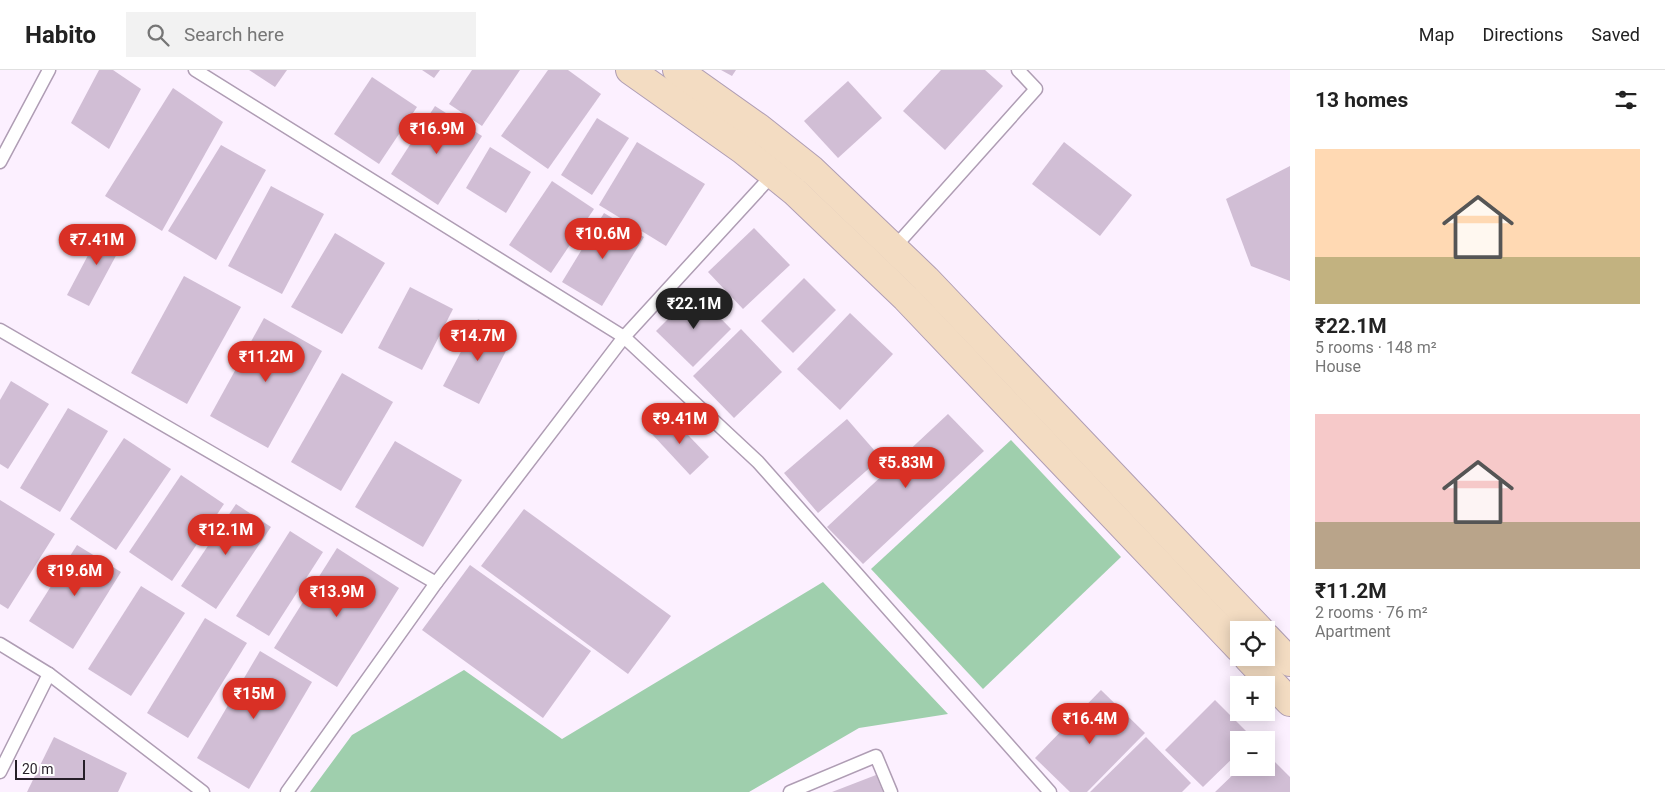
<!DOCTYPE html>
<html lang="en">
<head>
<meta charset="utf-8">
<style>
	body { margin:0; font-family:Roboto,sans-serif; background:#f2f2f2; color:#222; height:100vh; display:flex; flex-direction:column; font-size:19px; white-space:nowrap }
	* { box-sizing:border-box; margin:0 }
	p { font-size:16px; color:#767676 }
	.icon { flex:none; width:28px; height:28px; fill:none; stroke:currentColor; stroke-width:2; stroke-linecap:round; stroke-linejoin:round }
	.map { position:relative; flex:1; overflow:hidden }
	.panel { display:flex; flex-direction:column; background:#fff; width:375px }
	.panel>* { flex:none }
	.buttons { position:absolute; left:1230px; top:551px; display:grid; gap:10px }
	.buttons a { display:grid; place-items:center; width:45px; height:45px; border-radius:0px; background:#fff; box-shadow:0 2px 12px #0003; font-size:25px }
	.scale { position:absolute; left:15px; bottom:12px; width:70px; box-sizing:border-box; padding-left:5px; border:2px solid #261f28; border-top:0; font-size:14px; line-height:18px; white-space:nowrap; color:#261f28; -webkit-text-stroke:4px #fff; paint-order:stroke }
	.price { position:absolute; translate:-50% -42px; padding:0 11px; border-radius:18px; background:#d93025; color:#fff; font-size:16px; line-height:32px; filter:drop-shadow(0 1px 2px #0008) }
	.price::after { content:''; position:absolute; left:50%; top:30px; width:15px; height:11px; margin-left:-8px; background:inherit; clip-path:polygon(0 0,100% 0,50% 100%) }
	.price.on { background:#222; color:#fff }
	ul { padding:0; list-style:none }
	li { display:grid; align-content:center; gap:10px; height:265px; padding:0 25px }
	li span { display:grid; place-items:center; height:155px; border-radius:0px; color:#555 }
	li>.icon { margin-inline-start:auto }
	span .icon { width:90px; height:90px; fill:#fffc; stroke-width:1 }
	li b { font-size:21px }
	h2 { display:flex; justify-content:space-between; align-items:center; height:60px; padding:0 25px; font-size:21px }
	header { display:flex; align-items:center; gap:30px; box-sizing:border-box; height:70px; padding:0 25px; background:#fff; border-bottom:1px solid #e0e0e0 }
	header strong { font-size:24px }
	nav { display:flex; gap:28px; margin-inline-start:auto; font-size:18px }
	.search { width:350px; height:45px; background:#f2f2f2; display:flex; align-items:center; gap:12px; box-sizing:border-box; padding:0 18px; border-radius:0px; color:#767676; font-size:19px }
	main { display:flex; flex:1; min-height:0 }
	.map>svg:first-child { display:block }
	.green { fill:#9fcfad }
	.building { fill:#d1bed5 }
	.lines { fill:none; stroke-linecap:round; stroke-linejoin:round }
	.service-casing { stroke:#af9db4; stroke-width:15 }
	.secondary-casing { stroke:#af9db4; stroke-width:30 }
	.service { stroke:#fff; stroke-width:12 }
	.secondary { stroke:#f3dcc2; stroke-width:28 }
</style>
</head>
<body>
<header>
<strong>Habito</strong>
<div class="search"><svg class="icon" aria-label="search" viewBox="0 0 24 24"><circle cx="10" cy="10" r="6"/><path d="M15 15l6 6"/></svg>Search here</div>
<nav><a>Map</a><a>Directions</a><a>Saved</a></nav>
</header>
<main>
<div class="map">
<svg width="1290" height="722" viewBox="0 0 1290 722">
	<rect width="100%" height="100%" fill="#fcf0ff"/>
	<!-- green -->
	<g class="green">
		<polygon points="1011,370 1121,487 983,619 871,499"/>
		<polygon points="823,512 948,644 859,658 749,722 310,722 352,665 464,600 562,669"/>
	</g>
	<!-- building -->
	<g class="building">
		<polygon points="99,0 113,0 141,19 109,79 71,53"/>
		<polygon points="249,0 287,0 275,17"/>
		<polygon points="422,0 440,0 434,8"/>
		<polygon points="472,0 520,0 482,56 449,34"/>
		<polygon points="548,0 568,0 601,24 548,99 501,66"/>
		<polygon points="721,0 736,0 732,6"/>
		<polygon points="941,0 985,0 1003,16 945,80 903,41"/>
		<polygon points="372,7 417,37 379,94 334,64"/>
		<polygon points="848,11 882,48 838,88 804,51"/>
		<polygon points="173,18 223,52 162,161 105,126"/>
		<polygon points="435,36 482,66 438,135 391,104"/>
		<polygon points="597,48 629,68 592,125 561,105"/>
		<polygon points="637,72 705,114 666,176 599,135"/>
		<polygon points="1064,72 1132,125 1100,166 1032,114"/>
		<polygon points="221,75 266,100 216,190 168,161"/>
		<polygon points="490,77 531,102 506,143 466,118"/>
		<polygon points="1290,96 1290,211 1251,196 1226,129"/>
		<polygon points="552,111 594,139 551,203 509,175"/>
		<polygon points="271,116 324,144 282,224 228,196"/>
		<polygon points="604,143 644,167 602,236 562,212"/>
		<polygon points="104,155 126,167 89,236 67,225"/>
		<polygon points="754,158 790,195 743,239 708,202"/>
		<polygon points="335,163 385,193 342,264 291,237"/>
		<polygon points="184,206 241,237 187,334 131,303"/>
		<polygon points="804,208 836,240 793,283 761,251"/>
		<polygon points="410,217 453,239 422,300 378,278"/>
		<polygon points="695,222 731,259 693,297 656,261"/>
		<polygon points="850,243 893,284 840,340 797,299"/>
		<polygon points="264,248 322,281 268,378 210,346"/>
		<polygon points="478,249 513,267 479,334 443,316"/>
		<polygon points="741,259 782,302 734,348 693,306"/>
		<polygon points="342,303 393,332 341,421 291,392"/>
		<polygon points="11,311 49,334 8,399 0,394 0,330"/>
		<polygon points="68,338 108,361 60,442 20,418"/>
		<polygon points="948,344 984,381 863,494 827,457"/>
		<polygon points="669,345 709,387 690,405 651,363"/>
		<polygon points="847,349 881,388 818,443 784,403"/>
		<polygon points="124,368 171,399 116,480 70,449"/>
		<polygon points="395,371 462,410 423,477 355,437"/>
		<polygon points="181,405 224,434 172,511 129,482"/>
		<polygon points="0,430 55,464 8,539 0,534"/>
		<polygon points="236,434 271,457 216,539 181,516"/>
		<polygon points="524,439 671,546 628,604 481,496"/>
		<polygon points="290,461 323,482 269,566 236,546"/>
		<polygon points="77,475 121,502 73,579 29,551"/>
		<polygon points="337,478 399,518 337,617 274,578"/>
		<polygon points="470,495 591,581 543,648 422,560"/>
		<polygon points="141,516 185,543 131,626 88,599"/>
		<polygon points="205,548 247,573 188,668 147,643"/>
		<polygon points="260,581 312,612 249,719 197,688"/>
		<polygon points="1101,620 1145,663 1087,722 1070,722 1035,688"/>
		<polygon points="1215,630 1253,668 1251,670 1239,670 1239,682 1203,717 1165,680"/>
		<polygon points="54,667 127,703 118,722 27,722"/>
		<polygon points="1146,667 1191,713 1182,722 1090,722"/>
		<polygon points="1271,688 1290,707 1290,722 1215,722 1240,698 1266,698 1266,693"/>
		<polygon points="876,705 883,722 832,722"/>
	</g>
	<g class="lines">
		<defs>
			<g id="service">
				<polyline points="195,0 624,267 758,392 1050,722"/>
				<polyline points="0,92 49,0"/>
				<polyline points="892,180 1036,19 1018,0"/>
				<polyline points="0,260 436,513"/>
				<polyline points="0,574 49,604 203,722"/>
				<polyline points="0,702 49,604"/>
				<polyline points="287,722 436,513 624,267 775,102"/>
				<polyline points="790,722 876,686 891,722"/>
			</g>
			<g id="secondary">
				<polyline points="630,0 743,80 794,121 906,228 1239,578"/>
				<polyline points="677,0 759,58 812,100 926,209 1260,560"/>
				<polyline points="1266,567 1290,592"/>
				<polyline points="1248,588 1290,632"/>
			</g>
		</defs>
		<!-- service casing -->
		<use href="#service" class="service-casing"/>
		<!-- secondary casing -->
		<use href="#secondary" class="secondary-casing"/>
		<!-- service -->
		<use href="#service" class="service"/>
		<!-- secondary -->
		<use href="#secondary" class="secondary"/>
	</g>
</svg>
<div class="buttons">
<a><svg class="icon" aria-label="locate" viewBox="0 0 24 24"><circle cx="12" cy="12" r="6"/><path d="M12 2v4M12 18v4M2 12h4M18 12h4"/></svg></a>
<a>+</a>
<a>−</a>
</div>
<div class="scale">20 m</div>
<b class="price" style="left:437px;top:85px">₹16.9M</b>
<b class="price" style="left:603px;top:190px">₹10.6M</b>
<b class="price" style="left:97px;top:196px">₹7.41M</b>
<b class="price on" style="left:694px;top:260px">₹22.1M</b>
<b class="price" style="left:478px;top:292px">₹14.7M</b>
<b class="price" style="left:266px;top:313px">₹11.2M</b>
<b class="price" style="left:680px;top:375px">₹9.41M</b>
<b class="price" style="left:906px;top:419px">₹5.83M</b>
<b class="price" style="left:226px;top:486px">₹12.1M</b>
<b class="price" style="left:75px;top:527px">₹19.6M</b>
<b class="price" style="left:337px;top:548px">₹13.9M</b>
<b class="price" style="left:254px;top:650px">₹15M</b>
<b class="price" style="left:1090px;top:675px">₹16.4M</b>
</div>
<section class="panel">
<h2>13 homes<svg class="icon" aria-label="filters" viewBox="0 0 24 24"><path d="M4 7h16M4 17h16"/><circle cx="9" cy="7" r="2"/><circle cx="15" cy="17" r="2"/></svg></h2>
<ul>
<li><span style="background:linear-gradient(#ffd9b3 70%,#c2b280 0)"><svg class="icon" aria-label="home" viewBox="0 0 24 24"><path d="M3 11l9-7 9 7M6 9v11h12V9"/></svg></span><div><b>₹22.1M</b><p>5 rooms · 148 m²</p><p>House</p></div></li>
<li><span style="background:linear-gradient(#f6c9c9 70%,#b9a48a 0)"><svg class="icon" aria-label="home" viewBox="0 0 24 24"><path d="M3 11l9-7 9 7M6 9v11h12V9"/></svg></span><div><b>₹11.2M</b><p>2 rooms · 76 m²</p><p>Apartment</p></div></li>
</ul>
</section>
</main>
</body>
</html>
